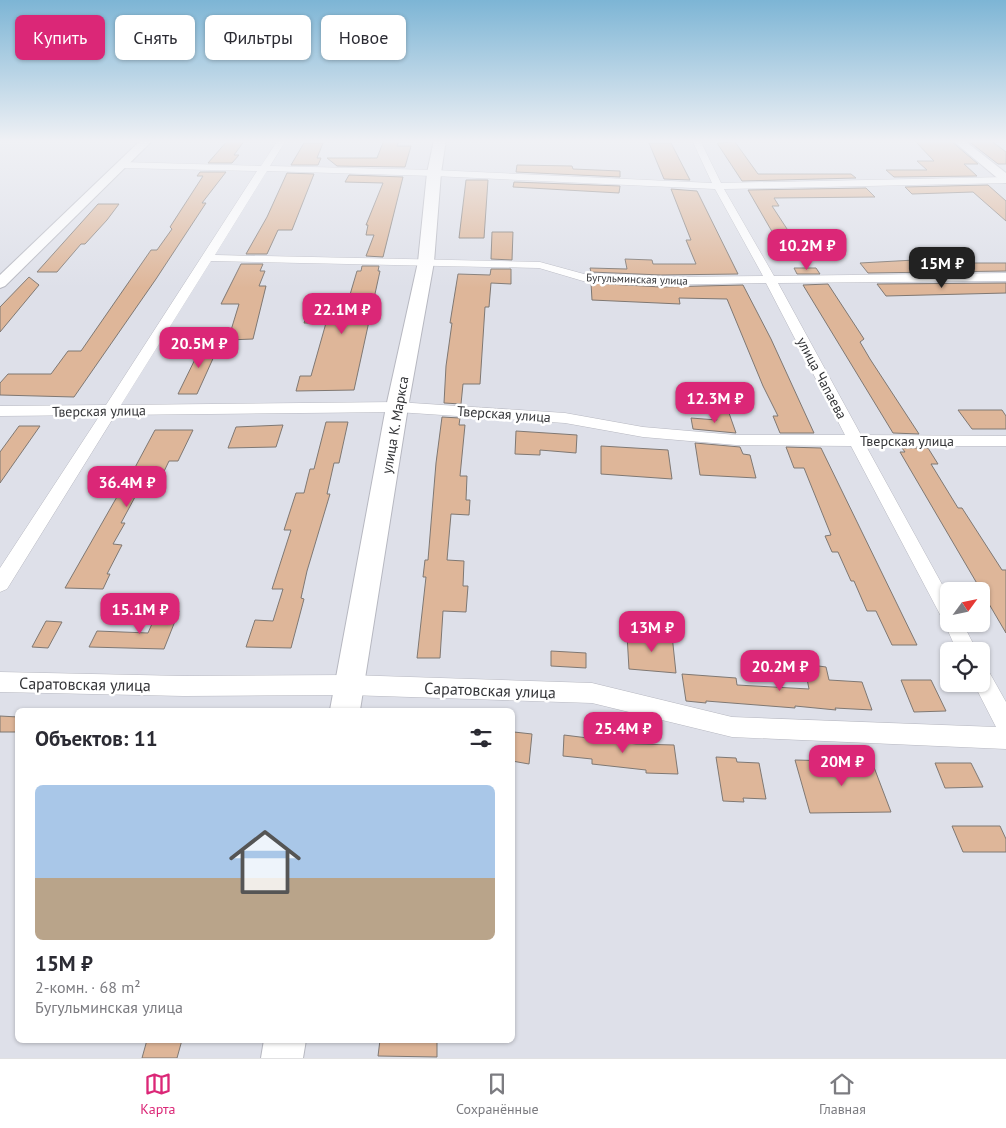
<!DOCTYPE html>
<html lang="ru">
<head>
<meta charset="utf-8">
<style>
	body { margin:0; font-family:"PT Sans",sans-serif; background:#f7f7f7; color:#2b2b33; height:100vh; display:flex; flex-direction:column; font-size:19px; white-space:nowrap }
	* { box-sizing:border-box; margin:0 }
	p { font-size:16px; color:#7c7c81 }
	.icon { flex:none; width:28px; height:28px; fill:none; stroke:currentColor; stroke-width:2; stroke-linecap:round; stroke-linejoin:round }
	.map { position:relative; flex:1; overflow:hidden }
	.panel { position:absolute; left:15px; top:708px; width:500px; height:335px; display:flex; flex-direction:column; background:#fff; border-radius:8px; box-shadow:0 1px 4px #0004 }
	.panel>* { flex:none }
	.top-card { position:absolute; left:15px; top:15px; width:500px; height:45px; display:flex; gap:10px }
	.needle { width:32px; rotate:57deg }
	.fabs { position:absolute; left:940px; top:582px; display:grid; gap:10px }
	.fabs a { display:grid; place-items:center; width:50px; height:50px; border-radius:8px; background:#fff; box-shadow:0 1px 4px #0004; font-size:25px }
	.price { position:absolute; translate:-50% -42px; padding:0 11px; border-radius:10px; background:#db2777; color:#fff; font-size:16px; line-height:32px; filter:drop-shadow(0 1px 2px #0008) }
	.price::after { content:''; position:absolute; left:50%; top:30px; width:15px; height:11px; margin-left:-8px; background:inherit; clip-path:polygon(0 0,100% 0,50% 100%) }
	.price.active { background:#222; color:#fff }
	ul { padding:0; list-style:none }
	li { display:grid; align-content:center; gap:10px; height:265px; padding:0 20px }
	li span { display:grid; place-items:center; height:155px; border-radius:8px; color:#555 }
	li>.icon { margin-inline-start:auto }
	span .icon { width:90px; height:90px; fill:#fffc; stroke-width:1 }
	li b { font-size:21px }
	h2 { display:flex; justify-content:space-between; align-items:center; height:60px; padding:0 20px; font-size:21px }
	.tag { padding:0 18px; border-radius:8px; background:#fff; box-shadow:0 1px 4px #0004; font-size:18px; line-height:45px }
	.tag.active { background:#db2777; color:#fff }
	.menu { display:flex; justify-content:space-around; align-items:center; height:70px; border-top:1px solid #e1e1e2; background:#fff; font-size:14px; color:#7c7c81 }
	.menu a { display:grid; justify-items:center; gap:2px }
	.menu .active { color:#db2777 }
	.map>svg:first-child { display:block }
	.building { fill:#deb699; stroke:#7f7873 }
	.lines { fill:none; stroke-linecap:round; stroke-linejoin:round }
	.minor-casing { stroke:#b7b8c1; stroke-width:1 }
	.tertiary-casing { stroke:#b7b8c1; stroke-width:2 }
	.secondary-casing { stroke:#b7b8c1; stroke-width:2 }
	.minor { fill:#fff; fill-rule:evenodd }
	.tertiary { fill:#fff; fill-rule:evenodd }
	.secondary { fill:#fff; fill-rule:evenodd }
	.labels { text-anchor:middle; stroke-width:5; stroke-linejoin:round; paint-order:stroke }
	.far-street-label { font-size:11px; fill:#343538; stroke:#fff }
	.street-label { font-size:14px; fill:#343538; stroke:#fff }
	.near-street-label { font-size:16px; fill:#343538; stroke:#fff }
</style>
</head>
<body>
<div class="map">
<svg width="1006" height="1058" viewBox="0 0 1006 1058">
	<rect width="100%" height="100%" fill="#dee0e9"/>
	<!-- building -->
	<g class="building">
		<polygon points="228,140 245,140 234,155 239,155 232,163 208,163"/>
		<polygon points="384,140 399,140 397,146 411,146 405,167 337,166 327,158 377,158"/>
		<polygon points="914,140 950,140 978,164 964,164 977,176 894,177 886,170 927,170 917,161 934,161"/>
		<polygon points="967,140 990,140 1006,152 1006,164 998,164"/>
		<polygon points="735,142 758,174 851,174 856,178 742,181 717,143"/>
		<polygon points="304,143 323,143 317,158 321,158 318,165 291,165"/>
		<polygon points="649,143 671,143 690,180 664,179"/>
		<polygon points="517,165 572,166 573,169 620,171 620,177 516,172"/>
		<polygon points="200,172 226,172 202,203 206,203 156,279 74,397 0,395 0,383 8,374 51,374 68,351 81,351 151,250 157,250 172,229 170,227 203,176 197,176"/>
		<polygon points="287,173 314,174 292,230 278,230 267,254 246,254 267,217"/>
		<polygon points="349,175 403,177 383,257 366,256 374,235 366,235 368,225 366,225 383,183 345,182"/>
		<polygon points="466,180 488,180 484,238 459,238"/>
		<polygon points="514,182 620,186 619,193 513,187"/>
		<polygon points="988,185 1006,201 1006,221 973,192 912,194 905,187"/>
		<polygon points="866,188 875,197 774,198 779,206 772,206 791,235 774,235 748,190"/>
		<polygon points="671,189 697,191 738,274 661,275 591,272 590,268 627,269 625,259 652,260 653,264 696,264 686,240 691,240"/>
		<polygon points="98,204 119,204 107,220 85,244 81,244 57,272 37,272"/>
		<polygon points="492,232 513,232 512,260 491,259"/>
		<polygon points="933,259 937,263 1006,263 1006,271 868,273 860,263"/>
		<polygon points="241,264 263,264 260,271 265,271 259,286 266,286 253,339 228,340 239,304 221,304"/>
		<polygon points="362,266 379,266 378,271 380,271 354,390 296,391 300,376 311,376 326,323 304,323 313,298 349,298 357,271 361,271"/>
		<polygon points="794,268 816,268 820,274 797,274"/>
		<polygon points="491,269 511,269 511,284 491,283 489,307 485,307 480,384 463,384 461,404 444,403 446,366 452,323 450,323 458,274 490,275"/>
		<polygon points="29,277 39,285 0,332 0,307"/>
		<polygon points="591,283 661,287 743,285 771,339 814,433 780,433 773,416 778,416 763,386 727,299 679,298 680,304 592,300"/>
		<polygon points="1006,283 1006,293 886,296 877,284"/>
		<polygon points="828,284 864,339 860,342 870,359 919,434 893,433 803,285"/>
		<polygon points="203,343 220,343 197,394 178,394"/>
		<polygon points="958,410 1002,410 1006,416 1006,429 972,429"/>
		<polygon points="714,413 729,413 736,433 693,429 691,418 717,420"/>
		<polygon points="442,417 460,418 459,425 465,425 460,476 467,476 466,500 470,500 469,515 451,514 447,560 464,561 463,586 468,586 466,612 443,611 440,658 417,658 426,577 423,577 425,560 428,560 436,463"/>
		<polygon points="326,422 348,422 339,463 334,463 327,494 330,494 307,571 301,598 304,599 291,648 246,647 255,620 273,621 283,589 272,589 291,530 284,530 296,493 304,493 310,469 314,469"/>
		<polygon points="283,425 276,447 228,448 236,427"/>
		<polygon points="19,426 40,426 0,483 0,452"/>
		<polygon points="155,430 193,430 178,461 169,461 158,484 142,484 121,523 125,523 113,544 122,545 107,574 110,574 103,589 65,588 122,488 124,488"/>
		<polygon points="516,431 577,435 576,453 540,450 540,455 515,454"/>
		<polygon points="695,443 740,447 743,454 750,455 756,478 700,475"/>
		<polygon points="601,446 668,450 672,479 601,474"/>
		<polygon points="786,447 821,448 917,645 892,645 876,611 867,611 854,581 851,581 838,552 832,552 825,536 831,535 804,468 794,468"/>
		<polygon points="902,448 928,448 938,464 931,464 958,508 962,508 1002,570 1006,570 1006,633 900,452 905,452"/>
		<polygon points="158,610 179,611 164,649 89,647 97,631 148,633"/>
		<polygon points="46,621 62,622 48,648 32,647"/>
		<polygon points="653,634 672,635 676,673 629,669 627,635 653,636"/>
		<polygon points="551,651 586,653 586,668 551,666"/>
		<polygon points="804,664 826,667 829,680 862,682 872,710 835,708 836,710 795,706 795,708 706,701 706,703 686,701 682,674 736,678 737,685 809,689"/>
		<polygon points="901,680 931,680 946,711 914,712"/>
		<polygon points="0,716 18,717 18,732 0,732"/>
		<polygon points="514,732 532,734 529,764 512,761"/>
		<polygon points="564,735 636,744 674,745 678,774 646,773 646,770 592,764 592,759 563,756"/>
		<polygon points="716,757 736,758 737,762 759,763 766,799 743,798 744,802 723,801"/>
		<polygon points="795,760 872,762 891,812 810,813"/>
		<polygon points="935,763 971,763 983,787 945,788"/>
		<polygon points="952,826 1000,826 1006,839 1006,852 963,852"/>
		<polygon points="147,1040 182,1040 177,1058 142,1058"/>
		<polygon points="380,1040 437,1040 437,1057 378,1056"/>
	</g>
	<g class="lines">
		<defs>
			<g id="minor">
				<path d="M278 140H286L270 166 434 170 712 183 692 140H700L721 183 1006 177V183L724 189 774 276 1006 273V281L778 283 861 435 1006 436V446H866L949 597V624H963L977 651H957L944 622 851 446 736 445 643 437 565 423 397 412 115 415 7 589 0 592V568L100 415 0 416V406L106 405 257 171 122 168 117 165 122 162 261 166ZM267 171 434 176 715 189 763 276 661 277 584 274 540 262 215 255ZM211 261 539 268 583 281 661 285 766 283 845 435H736L643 427 565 413 397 402 121 405Z"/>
				<polygon points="981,668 988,670 1006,702 1006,749 732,737 592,703 349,695 184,696 0,692 0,672 184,676 349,675 592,683 732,717 996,727 974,684 981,684"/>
			</g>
			<g id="tertiary">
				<polygon points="141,140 153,140 5,286 0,288 0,275"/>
				<polygon points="952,140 964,140 1006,173 1006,183 1002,182"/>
			</g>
			<g id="secondary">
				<polygon points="434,140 446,140 441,173 434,262 408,407 360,710 330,710 386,407 418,262 427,173"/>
				<polygon points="264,1040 306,1040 303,1058 261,1058"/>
			</g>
		</defs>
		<!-- minor casing -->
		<use href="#minor" class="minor-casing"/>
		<!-- tertiary casing -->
		<use href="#tertiary" class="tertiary-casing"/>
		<!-- secondary casing -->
		<use href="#secondary" class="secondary-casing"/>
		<!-- minor -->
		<use href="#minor" class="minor"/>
		<!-- tertiary -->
		<use href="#tertiary" class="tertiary"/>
		<!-- secondary -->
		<use href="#secondary" class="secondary"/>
	</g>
	<!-- sky -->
	<linearGradient id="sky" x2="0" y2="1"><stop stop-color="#7db5d5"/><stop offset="0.49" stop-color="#f0f1f5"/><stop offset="1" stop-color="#f0f1f5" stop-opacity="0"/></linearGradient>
	<rect width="1006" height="288" fill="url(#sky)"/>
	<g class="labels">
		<!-- far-street labels -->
		<g class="far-street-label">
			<text transform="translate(637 279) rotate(2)" y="4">Бугульминская улица</text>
		</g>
		<!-- street labels -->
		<g class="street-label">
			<text transform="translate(822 378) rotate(62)" y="5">улица Чапаева</text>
			<text transform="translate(99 411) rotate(-1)" y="5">Тверская улица</text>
			<text transform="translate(504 414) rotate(4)" y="5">Тверская улица</text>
			<text transform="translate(395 425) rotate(-80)" y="5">улица К. Маркса</text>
			<text x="907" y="446">Тверская улица</text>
		</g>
		<!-- near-street labels -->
		<g class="near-street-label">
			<text transform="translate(85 684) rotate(1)" y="6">Саратовская улица</text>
			<text transform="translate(490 690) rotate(2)" y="6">Саратовская улица</text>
		</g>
	</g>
</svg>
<div class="fabs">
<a><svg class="needle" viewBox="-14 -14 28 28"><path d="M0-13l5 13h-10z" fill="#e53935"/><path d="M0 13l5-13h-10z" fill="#7c7c81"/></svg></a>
<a><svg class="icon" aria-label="locate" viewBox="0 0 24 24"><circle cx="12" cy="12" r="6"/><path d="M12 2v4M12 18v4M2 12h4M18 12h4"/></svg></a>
</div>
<b class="price" style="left:807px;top:271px">10.2M ₽</b>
<b class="price active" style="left:942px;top:289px">15M ₽</b>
<b class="price" style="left:342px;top:335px">22.1M ₽</b>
<b class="price" style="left:199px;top:369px">20.5M ₽</b>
<b class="price" style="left:715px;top:424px">12.3M ₽</b>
<b class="price" style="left:127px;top:508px">36.4M ₽</b>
<b class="price" style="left:140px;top:635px">15.1M ₽</b>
<b class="price" style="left:652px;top:653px">13M ₽</b>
<b class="price" style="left:780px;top:692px">20.2M ₽</b>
<b class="price" style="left:623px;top:754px">25.4M ₽</b>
<b class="price" style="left:842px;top:787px">20M ₽</b>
<div class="top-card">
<a class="tag active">Купить</a>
<a class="tag">Снять</a>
<a class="tag">Фильтры</a>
<a class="tag">Новое</a>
</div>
<section class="panel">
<h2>Объектов: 11<svg class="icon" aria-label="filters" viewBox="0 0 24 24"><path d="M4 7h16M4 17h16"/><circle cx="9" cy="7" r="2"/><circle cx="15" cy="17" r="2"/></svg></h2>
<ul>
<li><span style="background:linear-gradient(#a9c7e8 60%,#b9a48a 0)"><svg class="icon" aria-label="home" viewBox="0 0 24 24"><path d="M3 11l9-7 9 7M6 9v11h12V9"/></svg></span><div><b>15M ₽</b><p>2-комн. · 68 m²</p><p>Бугульминская улица</p></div></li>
</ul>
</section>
</div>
<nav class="menu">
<a class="active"><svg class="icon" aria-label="map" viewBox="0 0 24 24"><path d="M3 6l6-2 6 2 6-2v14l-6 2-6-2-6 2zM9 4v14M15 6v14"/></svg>Карта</a>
<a><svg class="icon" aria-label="saved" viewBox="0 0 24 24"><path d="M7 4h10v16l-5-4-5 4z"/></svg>Сохранённые</a>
<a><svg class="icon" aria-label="home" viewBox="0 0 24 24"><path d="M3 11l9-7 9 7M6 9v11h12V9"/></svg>Главная</a>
</nav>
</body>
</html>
